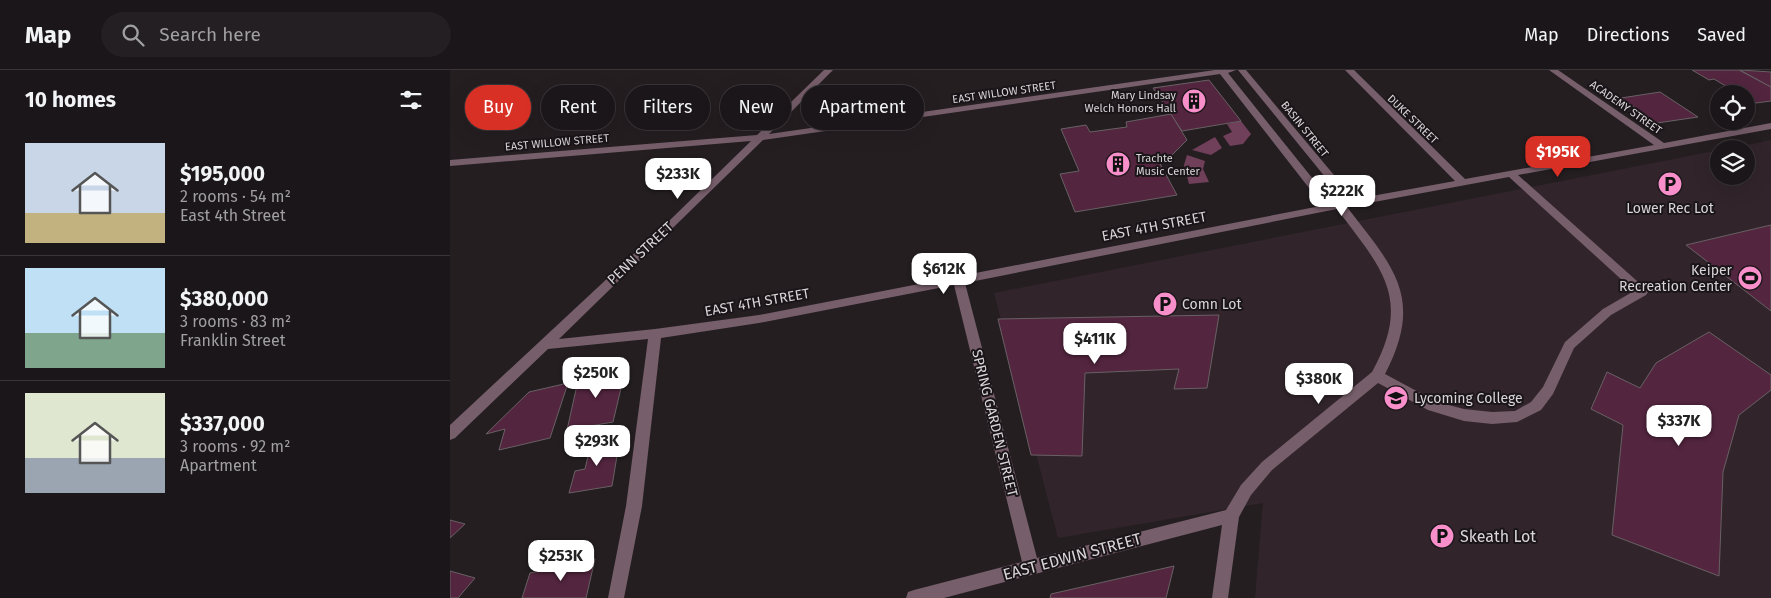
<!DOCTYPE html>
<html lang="en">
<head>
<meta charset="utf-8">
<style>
	body { margin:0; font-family:"Fira Sans",sans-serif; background:#241f22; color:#f1f3f6; height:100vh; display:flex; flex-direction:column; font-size:19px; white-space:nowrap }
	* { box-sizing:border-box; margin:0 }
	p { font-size:16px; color:#a09fa2 }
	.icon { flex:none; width:28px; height:28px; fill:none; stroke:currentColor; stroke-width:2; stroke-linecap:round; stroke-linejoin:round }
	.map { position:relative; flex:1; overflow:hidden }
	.details { display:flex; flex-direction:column; background:#1b1619; width:450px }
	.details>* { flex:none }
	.hud { position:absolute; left:15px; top:15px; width:475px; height:45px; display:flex; gap:10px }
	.buttons { position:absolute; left:1260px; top:15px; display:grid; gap:10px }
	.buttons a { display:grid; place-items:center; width:45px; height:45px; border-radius:50%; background:#1b1619; box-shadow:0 5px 20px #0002,0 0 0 1px #393538; font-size:25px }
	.price { position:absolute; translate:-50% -42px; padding:0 11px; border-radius:10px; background:#fff; color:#222; font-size:16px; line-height:32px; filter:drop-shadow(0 1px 2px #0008) }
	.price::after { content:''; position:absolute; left:50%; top:30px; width:15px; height:11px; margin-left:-8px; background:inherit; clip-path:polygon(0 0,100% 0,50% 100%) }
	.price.on { background:#d93025; color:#fff }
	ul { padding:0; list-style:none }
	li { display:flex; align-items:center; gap:15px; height:125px; padding:0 25px }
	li+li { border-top:1px solid #393538 }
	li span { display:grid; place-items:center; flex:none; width:140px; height:100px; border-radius:0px; color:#555 }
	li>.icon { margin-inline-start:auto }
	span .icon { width:60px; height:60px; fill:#fffc; stroke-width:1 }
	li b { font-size:21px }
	h2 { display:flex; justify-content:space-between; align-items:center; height:60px; padding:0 25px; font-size:21px }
	.tag { padding:0 18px; border-radius:22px; background:#1b1619; box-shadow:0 5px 20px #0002,0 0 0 1px #393538; font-size:18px; line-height:45px }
	.tag.on { background:#d93025; color:#fff }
	header { display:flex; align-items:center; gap:30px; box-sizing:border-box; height:70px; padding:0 25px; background:#1b1619; border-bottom:1px solid #393538 }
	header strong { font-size:24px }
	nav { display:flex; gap:28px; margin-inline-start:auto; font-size:18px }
	.search { width:350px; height:45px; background:#241f22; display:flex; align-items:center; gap:12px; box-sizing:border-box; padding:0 18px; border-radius:28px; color:#a09fa2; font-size:19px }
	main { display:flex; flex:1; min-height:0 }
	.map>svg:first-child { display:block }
	.built { fill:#31252b }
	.water { fill:#703f5a }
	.building { fill:#53253f; stroke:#686164 }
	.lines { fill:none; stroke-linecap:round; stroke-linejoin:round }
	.minor { fill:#765e6a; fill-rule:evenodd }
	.labels { text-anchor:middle; stroke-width:4; stroke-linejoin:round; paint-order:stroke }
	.far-street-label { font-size:11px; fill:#dad6d8; stroke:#1a1518 }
	.far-poi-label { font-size:11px; fill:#dad6d8; stroke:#1a1518; text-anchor:end }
	.poi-label { font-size:14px; fill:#dad6d8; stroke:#1a1518; text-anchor:start }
	.street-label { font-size:14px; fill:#dad6d8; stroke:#1a1518 }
	.near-poi-label { font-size:16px; fill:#dad6d8; stroke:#1a1518; text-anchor:start }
	.near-street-label { font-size:16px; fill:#dad6d8; stroke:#1a1518 }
</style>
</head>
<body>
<header>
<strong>Map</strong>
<div class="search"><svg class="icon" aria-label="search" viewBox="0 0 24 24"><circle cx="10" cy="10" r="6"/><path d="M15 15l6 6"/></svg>Search here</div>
<nav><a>Map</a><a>Directions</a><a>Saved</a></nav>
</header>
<main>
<section class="details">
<h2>10 homes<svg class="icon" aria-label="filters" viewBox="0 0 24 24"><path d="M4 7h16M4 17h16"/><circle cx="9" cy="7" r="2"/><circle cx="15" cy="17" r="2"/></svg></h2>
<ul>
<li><span style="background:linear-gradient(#c9d6e8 70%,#c2b280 0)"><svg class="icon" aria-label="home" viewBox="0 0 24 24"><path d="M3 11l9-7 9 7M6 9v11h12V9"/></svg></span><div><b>$195,000</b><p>2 rooms · 54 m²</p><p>East 4th Street</p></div></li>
<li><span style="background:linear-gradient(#bfe0f5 65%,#7fa58c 0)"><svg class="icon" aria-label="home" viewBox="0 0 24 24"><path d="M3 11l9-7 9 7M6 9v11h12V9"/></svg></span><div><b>$380,000</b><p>3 rooms · 83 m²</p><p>Franklin Street</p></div></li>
<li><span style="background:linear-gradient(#dfe7d0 65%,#9aa5b1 0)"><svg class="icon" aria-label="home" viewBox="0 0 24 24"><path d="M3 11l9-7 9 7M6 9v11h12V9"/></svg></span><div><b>$337,000</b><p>3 rooms · 92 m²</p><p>Apartment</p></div></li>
</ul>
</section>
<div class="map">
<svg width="1321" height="528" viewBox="0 0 1321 528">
	<rect width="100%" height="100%" fill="#241e21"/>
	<!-- built -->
	<polygon class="built" points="1321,70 1321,528 805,528 813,433 608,468 544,223 1269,80 1269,106 1296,106 1296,79 1278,79"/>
	<!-- water -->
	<g class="water">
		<polygon points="791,51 801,64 793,74 780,76 773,66 782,62 777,54"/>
		<polygon points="765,67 772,78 761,85 742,80"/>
		<polygon points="737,85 755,91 753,99 759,112 739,114 734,95"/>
	</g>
	<!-- building -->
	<g class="building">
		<polygon points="1242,0 1289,0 1321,17 1321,31 1306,33 1296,28 1296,24 1289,24 1264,9 1259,10"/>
		<polygon points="1290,0 1321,2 1321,17"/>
		<polygon points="759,10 791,51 732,61 703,18"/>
		<polygon points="1210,22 1248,47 1207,53 1171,28"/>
		<polygon points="721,44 737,70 720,87 707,88 727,125 625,142 610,104 629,101 611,59 636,55 640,62 677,57 676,52"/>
		<polygon points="1321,155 1321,241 1236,175"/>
		<polygon points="769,245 757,318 724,319 729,299 635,303 632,386 581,385 548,249"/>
		<polygon points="1259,262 1321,305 1321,320 1289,345 1273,402 1269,506 1162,465 1173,355 1141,339 1157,302 1190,318 1206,293"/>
		<polygon points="176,297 163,352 117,360 129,306"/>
		<polygon points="118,313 100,368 49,380 55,359 36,364 79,322"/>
		<polygon points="170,368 162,416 119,423 125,401 135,399 141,374"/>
		<polygon points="0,450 15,454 0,468"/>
		<polygon points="145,489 136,528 72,528 80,503"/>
		<polygon points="724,496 716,528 600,528 601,524"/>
		<polygon points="0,501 25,508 8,528 0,528"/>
	</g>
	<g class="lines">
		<!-- minor -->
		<path class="minor" d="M374 0H383L319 64 765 0H786L778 3 867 114 883 125 880 113 788 0H796L889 111 894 131 1005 111 895 0H904L1015 109 1204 75 1099 0H1108L1214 73 1321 53V59L1068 105 1196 219 1198 222 1196 225 1161 245 1124 278 1103 324 1091 340 1067 352 1042 354 1014 351 978 340 928 313 822 400 801 425 789 447 778 528H762L772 455 494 528H456L458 522 464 520 572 492 504 215 309 253 211 268 192 436 174 528H158L176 436 198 269 98 279 5 368 0 370V355L219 151 301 71 0 96V90L307 65ZM770 4 859 118 881 134 309 245 205 259 109 269 313 70ZM1059 107 1184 221 1153 239 1115 272 1093 317 1081 332 1065 341 1042 342 1014 339 987 332 935 304C975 227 943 197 897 137ZM887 139C931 198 963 228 922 302L812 392 791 415 776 440 587 488 515 213Z"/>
	</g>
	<!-- icons -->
	<defs>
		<symbol id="building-disc" viewBox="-11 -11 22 22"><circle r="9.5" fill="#f98fca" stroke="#1a1518"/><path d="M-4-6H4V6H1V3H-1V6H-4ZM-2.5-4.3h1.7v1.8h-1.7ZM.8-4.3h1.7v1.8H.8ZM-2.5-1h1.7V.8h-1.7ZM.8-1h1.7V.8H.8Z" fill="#111"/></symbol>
		<symbol id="parking-disc" viewBox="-11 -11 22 22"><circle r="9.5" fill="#f98fca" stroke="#1a1518"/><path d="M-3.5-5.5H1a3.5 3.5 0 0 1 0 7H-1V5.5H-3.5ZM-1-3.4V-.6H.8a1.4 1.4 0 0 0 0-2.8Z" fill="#111"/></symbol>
		<symbol id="stadium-disc" viewBox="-11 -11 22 22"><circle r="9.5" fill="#f98fca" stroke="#1a1518"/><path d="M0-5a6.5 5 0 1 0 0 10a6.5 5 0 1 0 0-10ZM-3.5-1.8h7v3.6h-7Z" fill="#111"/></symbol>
		<symbol id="university-disc" viewBox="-11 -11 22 22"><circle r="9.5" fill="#f98fca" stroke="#1a1518"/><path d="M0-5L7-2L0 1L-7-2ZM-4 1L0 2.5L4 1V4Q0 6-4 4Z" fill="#111"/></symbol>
	</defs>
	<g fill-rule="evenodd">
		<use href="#building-disc" x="730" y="17" width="28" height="28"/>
		<use href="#building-disc" x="654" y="80" width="28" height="28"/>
		<use href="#parking-disc" x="1206" y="100" width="28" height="28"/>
		<use href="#stadium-disc" x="1286" y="194" width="28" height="28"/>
		<use href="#parking-disc" x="701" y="220" width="28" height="28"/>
		<use href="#university-disc" x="932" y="314" width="28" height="28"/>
		<use href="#parking-disc" x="978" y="452" width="28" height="28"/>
	</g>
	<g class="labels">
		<!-- far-street labels -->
		<g class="far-street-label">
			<text transform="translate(554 22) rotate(-8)" y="4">EAST WILLOW STREET</text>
			<text transform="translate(1176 37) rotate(35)" y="4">ACADEMY STREET</text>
			<text transform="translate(963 49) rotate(44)" y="4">DUKE STREET</text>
			<text transform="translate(855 59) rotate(51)" y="4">BASIN STREET</text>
			<text transform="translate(107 72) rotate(-5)" y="4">EAST WILLOW STREET</text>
		</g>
		<!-- far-poi labels -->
		<g class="far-poi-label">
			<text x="726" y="29">Mary Lindsay<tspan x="726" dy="13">Welch Honors Hall</tspan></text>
			<text x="686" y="92" text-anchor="start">Trachte<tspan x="686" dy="13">Music Center</tspan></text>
		</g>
		<!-- poi labels -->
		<g class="poi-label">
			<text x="1220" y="143" text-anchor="middle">Lower Rec Lot</text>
			<text x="1282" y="205" text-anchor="end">Keiper<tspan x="1282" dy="16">Recreation Center</tspan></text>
			<text x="732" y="239">Comn Lot</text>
			<text x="964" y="333">Lycoming College</text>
		</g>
		<!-- street labels -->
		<g class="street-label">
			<text transform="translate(704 156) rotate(-11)" y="5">EAST 4TH STREET</text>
			<text transform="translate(190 183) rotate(-43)" y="5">PENN STREET</text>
			<text transform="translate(307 232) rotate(-10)" y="5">EAST 4TH STREET</text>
			<text transform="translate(545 353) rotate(76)" y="5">SPRING GARDEN STREET</text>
		</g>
		<!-- near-poi labels -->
		<g class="near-poi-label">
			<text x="1010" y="472">Skeath Lot</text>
		</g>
		<!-- near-street labels -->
		<g class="near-street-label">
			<text transform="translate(622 486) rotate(-15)" y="6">EAST EDWIN STREET</text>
		</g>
	</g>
</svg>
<div class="buttons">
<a><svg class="icon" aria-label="locate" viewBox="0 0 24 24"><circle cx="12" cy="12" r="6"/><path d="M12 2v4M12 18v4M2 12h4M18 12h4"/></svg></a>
<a><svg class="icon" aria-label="layers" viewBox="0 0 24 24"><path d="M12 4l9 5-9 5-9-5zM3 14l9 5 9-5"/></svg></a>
</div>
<b class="price on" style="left:1108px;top:108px">$195K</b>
<b class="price" style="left:228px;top:130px">$233K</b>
<b class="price" style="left:892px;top:147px">$222K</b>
<b class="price" style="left:494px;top:225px">$612K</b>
<b class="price" style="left:645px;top:295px">$411K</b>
<b class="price" style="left:146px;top:329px">$250K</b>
<b class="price" style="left:869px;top:335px">$380K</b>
<b class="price" style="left:1229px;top:377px">$337K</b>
<b class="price" style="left:147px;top:397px">$293K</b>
<b class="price" style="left:111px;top:512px">$253K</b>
<div class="hud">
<a class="tag on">Buy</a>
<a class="tag">Rent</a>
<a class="tag">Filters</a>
<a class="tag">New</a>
<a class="tag">Apartment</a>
</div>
</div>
</main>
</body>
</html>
